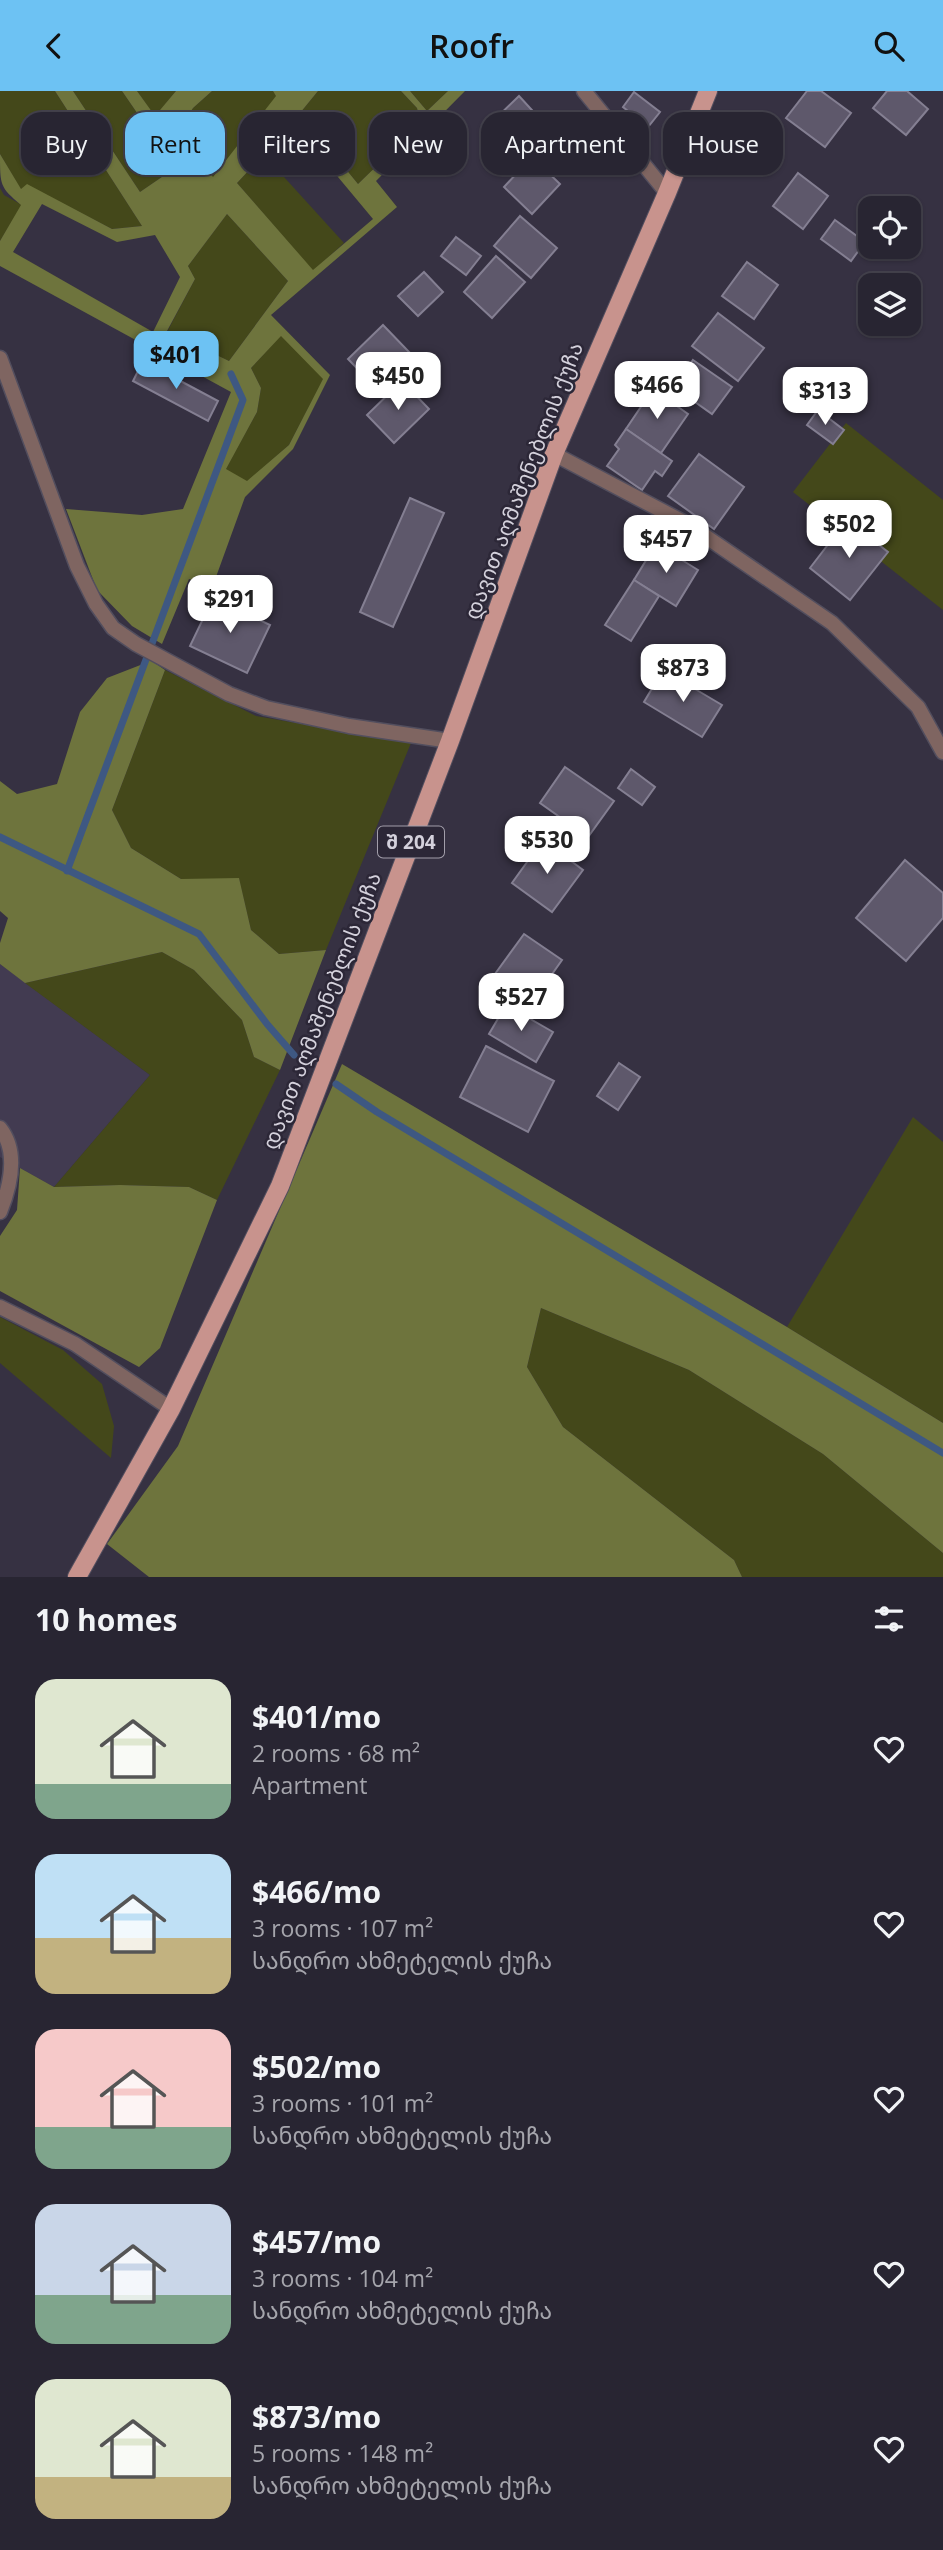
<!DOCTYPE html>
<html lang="en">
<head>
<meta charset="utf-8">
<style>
	body { margin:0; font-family:"Open Sans","Noto Sans Georgian",sans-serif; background:#302d3a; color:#f1f3f6; height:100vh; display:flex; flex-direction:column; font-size:26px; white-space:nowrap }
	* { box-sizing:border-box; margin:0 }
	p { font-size:23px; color:#a5a5ac }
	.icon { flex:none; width:38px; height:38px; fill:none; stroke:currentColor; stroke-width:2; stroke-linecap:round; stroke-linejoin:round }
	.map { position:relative; height:1486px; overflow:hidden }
	.panel { display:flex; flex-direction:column; background:#282532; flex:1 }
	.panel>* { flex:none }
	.banner { position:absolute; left:21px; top:21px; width:901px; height:63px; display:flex; gap:14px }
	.buttons { position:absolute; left:858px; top:105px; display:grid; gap:14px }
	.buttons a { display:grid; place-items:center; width:63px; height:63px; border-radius:14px; background:#282532; box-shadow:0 2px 5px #0004,0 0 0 2px #44424d; font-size:35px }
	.price { position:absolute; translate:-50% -60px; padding:0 16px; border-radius:14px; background:#fff; color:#222; font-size:23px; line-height:46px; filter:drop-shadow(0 2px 4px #0008) }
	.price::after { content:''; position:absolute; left:50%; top:42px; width:21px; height:16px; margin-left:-10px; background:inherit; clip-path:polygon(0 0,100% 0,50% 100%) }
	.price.on { background:#6dc2f3; color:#111 }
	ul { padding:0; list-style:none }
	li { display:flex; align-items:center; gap:21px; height:175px; padding:0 35px }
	li span { display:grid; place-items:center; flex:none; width:196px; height:140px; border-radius:21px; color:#555 }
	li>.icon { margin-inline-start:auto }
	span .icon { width:84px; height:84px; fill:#fffc; stroke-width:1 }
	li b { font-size:30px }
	h2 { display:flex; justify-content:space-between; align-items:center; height:84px; padding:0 35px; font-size:30px }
	.pill { padding:0 24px; border-radius:21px; background:#282532; box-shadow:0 2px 5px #0004,0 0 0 2px #44424d; font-size:24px; line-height:63px }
	.pill.on { background:#6dc2f3; color:#111 }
	header { display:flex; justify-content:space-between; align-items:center; height:91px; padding:0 35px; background:#6dc2f3; color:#111; font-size:32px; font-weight:600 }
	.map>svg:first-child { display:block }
	.built { fill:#423b51 }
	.green { fill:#44481a }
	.forest { fill:#6e743d; fill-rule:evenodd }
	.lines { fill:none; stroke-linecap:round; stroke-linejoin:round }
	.stream { stroke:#3e5882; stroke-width:7 }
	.building { fill:#5e586b; stroke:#847f92; stroke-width:2 }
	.lane-casing { stroke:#524e5e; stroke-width:17 }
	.street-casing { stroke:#524e5e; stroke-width:17 }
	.primary-casing { stroke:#524e5e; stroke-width:20 }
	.lane { stroke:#7f6561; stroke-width:14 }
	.street { stroke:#7f6561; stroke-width:14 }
	.primary { stroke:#c8938d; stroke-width:18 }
	.labels { text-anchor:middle; stroke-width:5; stroke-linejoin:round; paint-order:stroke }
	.shield { fill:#2c2737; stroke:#a29eaa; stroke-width:2 }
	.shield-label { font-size:19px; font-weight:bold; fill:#d4d1dc }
	.street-label { font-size:21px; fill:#d4d1dc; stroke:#2c2737 }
</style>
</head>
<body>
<header><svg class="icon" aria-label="back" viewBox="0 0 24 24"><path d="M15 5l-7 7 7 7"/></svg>Roofr<svg class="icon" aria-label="search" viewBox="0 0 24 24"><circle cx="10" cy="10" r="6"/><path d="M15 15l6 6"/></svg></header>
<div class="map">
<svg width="943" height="1486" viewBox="0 0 943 1486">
	<rect width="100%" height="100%" fill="#363142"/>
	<!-- built -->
	<polygon class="built" points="0,873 150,984 54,1096 0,1066"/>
	<!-- green -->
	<g class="green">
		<polygon points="0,0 55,0 142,135 112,138 27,94 21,99 0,63"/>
		<polygon points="73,0 122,0 175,77 140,101"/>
		<polygon points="137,0 176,0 155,26"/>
		<polygon points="212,0 273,0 277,5 213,87 178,40 193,17"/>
		<polygon points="318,0 401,0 417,17 421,32 358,93 300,22"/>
		<polygon points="410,0 448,0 427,20"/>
		<polygon points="264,64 344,152 313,180 237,92"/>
		<polygon points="0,97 4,104 22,114 0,150"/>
		<polygon points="227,123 288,190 229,270 167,241 195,188 188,175"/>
		<polygon points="281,244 324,287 289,354 247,391 225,379 257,321 261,297 251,277"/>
		<polygon points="846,332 943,409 943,519 793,401"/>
		<polygon points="165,579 256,625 411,652 326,859 279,863 251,839 239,788 181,788 131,757 112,719"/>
		<polygon points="162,861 194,879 242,929 254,966 280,979 217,1109 189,1096 120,1094 54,1096 150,984 25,892"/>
		<polygon points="913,1026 943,1051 943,1332 787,1236"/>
		<polygon points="541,1217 689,1279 823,1363 943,1462 943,1486 742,1486 734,1469 563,1336 527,1276"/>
		<polygon points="0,1226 63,1259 102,1293 114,1335 111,1367 0,1272"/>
	</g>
	<!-- forest -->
	<g class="forest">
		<path d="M55 0H73L140 101 175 77 122 0H137L155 25 176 0H212L193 17 178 40 213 86 276 5 273 0H318L300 22 358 93 421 32 417 17 401 0H410L427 20 448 0H465L376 90 397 116 271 224 330 284 293 358 245 406 212 497 189 488 162 553 132 535 97 499 66 418 142 424 183 418 231 301 0 175V150L21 114C0 96 0 95 0 63L21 98 27 93 112 138 142 135ZM293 32 373 128 313 179 237 92ZM42 113 117 151 155 144 180 186 153 241 13 161ZM227 123 288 190 229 270 167 240 195 188 188 175ZM281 245 323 288 289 354 247 390 226 378 257 321 261 297 251 277Z"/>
		<polygon points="149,568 165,579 112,719 131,757 181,788 239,787 251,839 279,863 326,859 280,979 254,966 242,929 194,879 162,861 25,892 0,873 0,852 8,827 0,820 0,690 17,703 57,693 80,621 107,587 143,573"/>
		<polygon points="342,973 787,1236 943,1332 943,1462 823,1363 689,1279 541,1217 527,1276 563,1336 734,1469 742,1486 149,1486 107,1453 178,1355"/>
		<polygon points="20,1077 54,1096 120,1094 189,1096 217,1109 160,1257 139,1276 0,1200 0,1145 17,1119"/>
	</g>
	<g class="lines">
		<!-- stream -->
		<g class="stream">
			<polyline points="0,746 199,843 267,933 294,964"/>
			<polyline points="67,780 243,309 231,283"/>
			<polyline points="336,993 377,1021 943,1362"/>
		</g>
	</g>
	<!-- building -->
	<g class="building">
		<polygon points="807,0 821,0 851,22 825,56 786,27"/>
		<polygon points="887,0 907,0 928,18 906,44 873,17"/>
		<polygon points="634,1 660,21 648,36 623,16"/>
		<polygon points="519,5 541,29 511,57 489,34"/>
		<polygon points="532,66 560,93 532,123 504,96"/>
		<polygon points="798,82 828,105 803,138 773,115"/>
		<polygon points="520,125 557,157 531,187 494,155"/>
		<polygon points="835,129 865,151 851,170 821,148"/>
		<polygon points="456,146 481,165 466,184 441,165"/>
		<polygon points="496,165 525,191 492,227 464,201"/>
		<polygon points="747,171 778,194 754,228 722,205"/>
		<polygon points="424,181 443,201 418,225 398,205"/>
		<polygon points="718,222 764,257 738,290 692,255"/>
		<polygon points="383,234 410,262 375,296 348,268"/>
		<polygon points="693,269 732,296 712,323 674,296"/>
		<polygon points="143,270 218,310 208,330 133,290"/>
		<polygon points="402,290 429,318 394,352 367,324"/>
		<polygon points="653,298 688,323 661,362 626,338"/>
		<polygon points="818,319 844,339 833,353 807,334"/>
		<polygon points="626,338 672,370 662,385 655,380 642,399 607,375 619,358 615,354"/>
		<polygon points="699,363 744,396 714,438 668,405"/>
		<polygon points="410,407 444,422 393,536 360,521"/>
		<polygon points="847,429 888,461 850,509 810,477"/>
		<polygon points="656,453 698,479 676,515 634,489"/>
		<polygon points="634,489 659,505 631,550 605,534"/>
		<polygon points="213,507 270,534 247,582 190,555"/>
		<polygon points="663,579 722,614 702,646 644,611"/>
		<polygon points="565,676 614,710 588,746 540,712"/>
		<polygon points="631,678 655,696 642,714 618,697"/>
		<polygon points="543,749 583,779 552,821 512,792"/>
		<polygon points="905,769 943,802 943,827 906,870 856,827"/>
		<polygon points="524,843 562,869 533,910 495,883"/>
		<polygon points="506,914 553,941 536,971 489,943"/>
		<polygon points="486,955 554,990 528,1041 460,1006"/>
		<polygon points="619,972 640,986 618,1019 597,1005"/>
	</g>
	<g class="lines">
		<defs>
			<path id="lane" d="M0 1037C19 1061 10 1096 0 1121"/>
			<g id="street">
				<polyline points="584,0 667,102"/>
				<polyline points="0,267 77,475 96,513 113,537 136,553 229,603 266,617 349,635 450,650"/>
				<polyline points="554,363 689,434 832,532 918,616 943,661"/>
				<polyline points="0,1216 75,1253 171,1318"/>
			</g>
			<polyline id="primary" points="77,1486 171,1318 280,1095 450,650 554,363 667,102 708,0"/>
		</defs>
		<!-- lane casing -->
		<use href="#lane" class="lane-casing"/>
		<!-- street casing -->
		<use href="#street" class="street-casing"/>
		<!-- primary casing -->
		<use href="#primary" class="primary-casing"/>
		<!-- lane -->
		<use href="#lane" class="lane"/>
		<!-- street -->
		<use href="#street" class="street"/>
		<!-- primary -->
		<use href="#primary" class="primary"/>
	</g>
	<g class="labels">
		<!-- shield labels -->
		<rect class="shield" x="378" y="735.5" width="66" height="31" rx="5"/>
		<g class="shield-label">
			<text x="411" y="758">შ 204</text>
		</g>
		<!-- street labels -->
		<g class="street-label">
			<text transform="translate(524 390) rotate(-69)" y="7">დავით აღმაშენებლის ქუჩა</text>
			<text transform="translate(322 920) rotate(-69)" y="7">დავით აღმაშენებლის ქუჩა</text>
		</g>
	</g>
</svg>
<div class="buttons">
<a><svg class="icon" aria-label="locate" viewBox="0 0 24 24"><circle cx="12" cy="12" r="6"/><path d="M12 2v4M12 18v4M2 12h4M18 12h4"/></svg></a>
<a><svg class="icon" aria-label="layers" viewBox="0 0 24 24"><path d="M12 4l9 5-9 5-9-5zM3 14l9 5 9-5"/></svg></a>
</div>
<b class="price on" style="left:176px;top:300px">$401</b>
<b class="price" style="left:398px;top:321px">$450</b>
<b class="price" style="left:657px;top:330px">$466</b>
<b class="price" style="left:825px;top:336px">$313</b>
<b class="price" style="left:849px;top:469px">$502</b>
<b class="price" style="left:666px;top:484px">$457</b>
<b class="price" style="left:230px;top:544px">$291</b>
<b class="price" style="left:683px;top:613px">$873</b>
<b class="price" style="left:547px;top:785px">$530</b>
<b class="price" style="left:521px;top:942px">$527</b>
<div class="banner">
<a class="pill">Buy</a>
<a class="pill on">Rent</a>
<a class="pill">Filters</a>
<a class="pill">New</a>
<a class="pill">Apartment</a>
<a class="pill">House</a>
</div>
</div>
<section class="panel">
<h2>10 homes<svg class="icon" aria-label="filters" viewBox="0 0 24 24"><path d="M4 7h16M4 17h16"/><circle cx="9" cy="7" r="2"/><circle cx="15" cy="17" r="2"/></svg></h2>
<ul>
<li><span style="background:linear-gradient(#dfe7d0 75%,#7fa58c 0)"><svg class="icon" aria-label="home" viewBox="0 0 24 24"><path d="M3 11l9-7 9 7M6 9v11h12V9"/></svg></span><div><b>$401/mo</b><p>2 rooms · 68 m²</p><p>Apartment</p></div><svg class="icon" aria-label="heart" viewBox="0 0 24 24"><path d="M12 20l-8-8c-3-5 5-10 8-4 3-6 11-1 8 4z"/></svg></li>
<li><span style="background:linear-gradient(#bfe0f5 60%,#c2b280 0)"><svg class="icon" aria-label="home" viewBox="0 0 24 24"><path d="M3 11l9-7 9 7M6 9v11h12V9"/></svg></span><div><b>$466/mo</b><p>3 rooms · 107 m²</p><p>სანდრო ახმეტელის ქუჩა</p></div><svg class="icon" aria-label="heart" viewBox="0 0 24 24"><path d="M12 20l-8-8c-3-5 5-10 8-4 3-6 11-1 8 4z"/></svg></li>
<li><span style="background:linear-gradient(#f6c9c9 70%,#7fa58c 0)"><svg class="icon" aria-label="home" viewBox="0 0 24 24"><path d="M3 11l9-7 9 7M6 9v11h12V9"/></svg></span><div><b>$502/mo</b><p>3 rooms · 101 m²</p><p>სანდრო ახმეტელის ქუჩა</p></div><svg class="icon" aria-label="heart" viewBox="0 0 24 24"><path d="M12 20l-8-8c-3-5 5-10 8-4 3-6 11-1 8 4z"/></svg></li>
<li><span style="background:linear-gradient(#c9d6e8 65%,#7fa58c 0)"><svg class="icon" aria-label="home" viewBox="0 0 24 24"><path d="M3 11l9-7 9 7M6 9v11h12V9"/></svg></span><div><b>$457/mo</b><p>3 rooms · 104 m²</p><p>სანდრო ახმეტელის ქუჩა</p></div><svg class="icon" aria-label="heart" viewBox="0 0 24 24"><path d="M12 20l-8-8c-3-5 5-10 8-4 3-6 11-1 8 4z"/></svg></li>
<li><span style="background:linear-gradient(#dfe7d0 70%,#c2b280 0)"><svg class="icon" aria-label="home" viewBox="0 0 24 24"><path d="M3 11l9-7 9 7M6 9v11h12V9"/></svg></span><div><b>$873/mo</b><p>5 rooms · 148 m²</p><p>სანდრო ახმეტელის ქუჩა</p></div><svg class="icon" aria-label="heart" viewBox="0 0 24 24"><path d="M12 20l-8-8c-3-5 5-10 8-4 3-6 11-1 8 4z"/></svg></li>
</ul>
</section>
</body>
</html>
